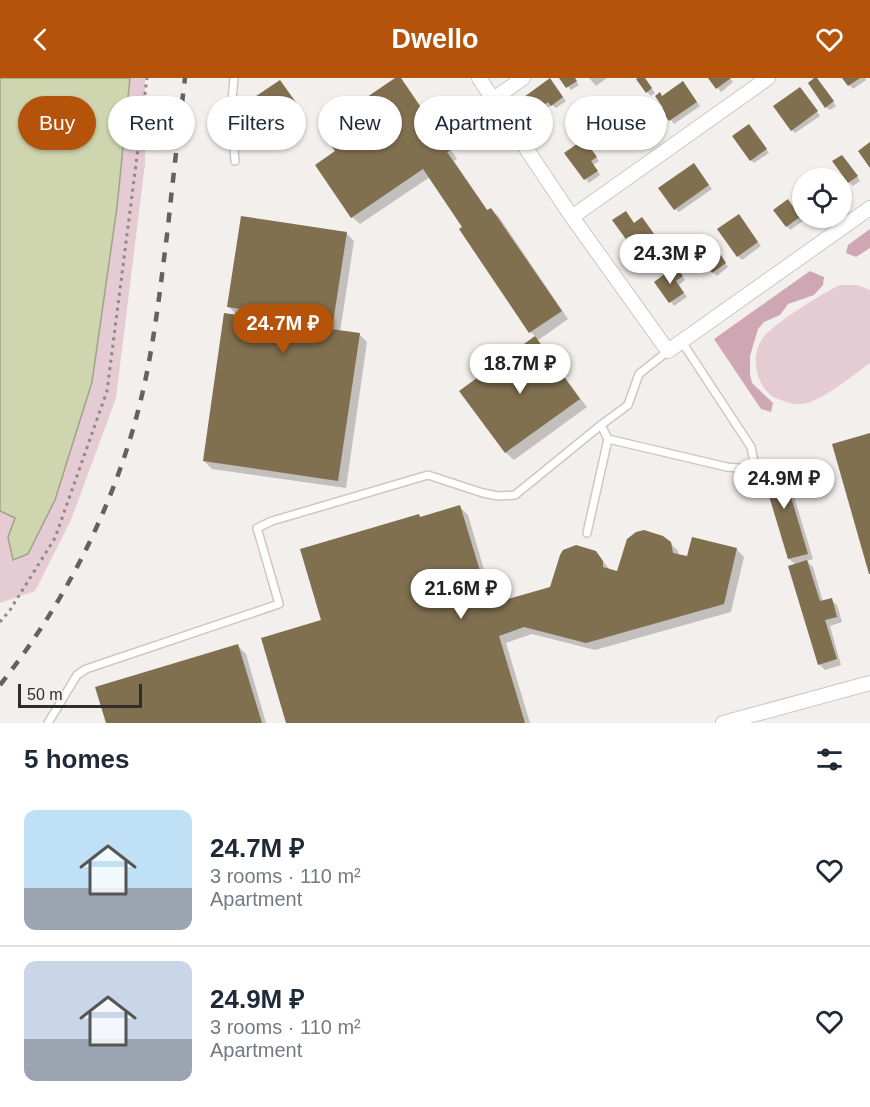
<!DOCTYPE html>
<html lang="en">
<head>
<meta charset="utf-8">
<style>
	body { margin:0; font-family:Helvetica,sans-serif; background:#f6f6f7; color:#1f2937; height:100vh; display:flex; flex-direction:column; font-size:22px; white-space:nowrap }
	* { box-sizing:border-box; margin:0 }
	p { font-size:20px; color:#747a83 }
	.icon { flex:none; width:33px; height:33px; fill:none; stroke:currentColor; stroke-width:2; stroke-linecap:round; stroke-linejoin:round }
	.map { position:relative; height:645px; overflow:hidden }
	.panel { display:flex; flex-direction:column; background:#fff; flex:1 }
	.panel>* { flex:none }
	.banner { position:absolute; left:18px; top:18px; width:834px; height:54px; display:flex; gap:12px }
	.buttons { position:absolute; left:792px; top:90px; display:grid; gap:12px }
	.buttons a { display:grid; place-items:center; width:60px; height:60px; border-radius:50%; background:#fff; box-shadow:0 2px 4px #0004; font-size:30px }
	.scale { position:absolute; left:18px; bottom:15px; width:124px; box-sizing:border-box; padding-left:6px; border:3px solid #2f2e2d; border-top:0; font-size:16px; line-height:21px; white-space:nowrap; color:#2f2e2d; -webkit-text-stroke:4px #f3efed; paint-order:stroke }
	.price { position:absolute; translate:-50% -51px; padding:0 14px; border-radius:21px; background:#fff; color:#222; font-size:20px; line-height:39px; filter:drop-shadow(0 2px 3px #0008) }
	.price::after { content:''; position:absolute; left:50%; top:36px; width:18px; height:14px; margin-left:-9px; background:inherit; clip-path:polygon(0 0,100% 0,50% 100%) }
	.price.selected { background:#b45309; color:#fff }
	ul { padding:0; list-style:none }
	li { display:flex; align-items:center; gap:18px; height:150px; padding:0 24px }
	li+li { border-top:2px solid #e0e1e3 }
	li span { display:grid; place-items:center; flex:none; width:168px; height:120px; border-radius:12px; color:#555 }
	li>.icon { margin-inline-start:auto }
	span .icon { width:72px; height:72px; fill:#fffc; stroke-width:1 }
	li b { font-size:26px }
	h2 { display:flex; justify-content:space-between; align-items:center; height:72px; padding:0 24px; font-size:26px }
	.pill { padding:0 21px; border-radius:27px; background:#fff; box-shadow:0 2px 4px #0004; font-size:21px; line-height:54px }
	.pill.selected { background:#b45309; color:#fff }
	header { display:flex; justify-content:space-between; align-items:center; height:78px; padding:0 24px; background:#b45309; color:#fff; font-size:27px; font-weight:700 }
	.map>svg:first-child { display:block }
	.green { fill:#e5cbd4 }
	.forest { fill:#cea6b4 }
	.water { fill:#cfd5af; stroke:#9fa388; stroke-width:1.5 }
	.shadow { fill:#0003 }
	.building { fill:#807050 }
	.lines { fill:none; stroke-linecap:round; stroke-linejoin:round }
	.lane-casing { stroke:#cbc8c5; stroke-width:10 }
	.street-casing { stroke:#cbc8c5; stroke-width:16 }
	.path { stroke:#8c8988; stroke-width:3; stroke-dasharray:3 4.5; stroke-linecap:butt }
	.lane { stroke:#fff; stroke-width:7 }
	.street { stroke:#fff; stroke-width:14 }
	.rail { stroke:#646260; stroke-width:4.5; stroke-dasharray:10 10; stroke-linecap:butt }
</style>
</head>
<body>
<header><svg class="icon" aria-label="back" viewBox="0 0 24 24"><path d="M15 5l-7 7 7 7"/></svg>Dwello<svg class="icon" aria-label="heart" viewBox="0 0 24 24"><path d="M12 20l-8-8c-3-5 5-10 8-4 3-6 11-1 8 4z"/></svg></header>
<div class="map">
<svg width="870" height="645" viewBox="0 0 870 645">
	<rect width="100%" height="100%" fill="#f3efed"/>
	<!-- green -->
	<g class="green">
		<polygon points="0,0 145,0 145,86 116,320 71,442 35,513 0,525"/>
		<path d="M840 207H857L870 212V285C852 298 828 318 808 325 801 327 793 326 786 324 782 322 777 321 773 319 756 306 750 280 762 261 772 246 823 215 840 207Z"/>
	</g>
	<!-- forest -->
	<g class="forest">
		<polygon points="870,151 870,170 856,179 846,175 848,167"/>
		<polygon points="810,193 824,199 823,207 814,217 788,226 780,237 764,244 758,251 750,278 750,296 752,305 773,325 771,334 761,331 714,261"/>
	</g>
	<!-- water -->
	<polygon class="water" points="0,0 130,0 117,129 92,304 55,422 28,476 13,482 8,459 15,440 0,433"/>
	<!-- shadow -->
	<g class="shadow">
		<polygon points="398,0 406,7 457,81 454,83 488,133 491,131 499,139 568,241 537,263 587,329 514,382 506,375 461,314 536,259 531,254 461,152 464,150 430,99 360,146 352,139 337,73"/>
		<polygon points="561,0 574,0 579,7 571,12"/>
		<polygon points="589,0 607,0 596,8"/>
		<polygon points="641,0 644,0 646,2 655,15 651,18 647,14 638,2"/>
		<polygon points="710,0 730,0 733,4 721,14"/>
		<polygon points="844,0 865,0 866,2 853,11"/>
		<polygon points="280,4 285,9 302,33 261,61 255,55"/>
		<polygon points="819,4 836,28 830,32 826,29"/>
		<polygon points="553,6 566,23 556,30 552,27 539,36 536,33"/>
		<polygon points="686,9 700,28 674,46 663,32 663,19"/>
		<polygon points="804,15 820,38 795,55 792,52"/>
		<polygon points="640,46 650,60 638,69 624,51"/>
		<polygon points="752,52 769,75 754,85 751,82"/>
		<polygon points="587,66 599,83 593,87 600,97 589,105 566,75"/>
		<polygon points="846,82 860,103 853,108 849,104"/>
		<polygon points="697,90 712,111 679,134 675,131"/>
		<polygon points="791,127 803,143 790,152 787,148"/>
		<polygon points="742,142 761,168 742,182 738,178"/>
		<polygon points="614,143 635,146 645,145 664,171 646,185"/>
		<polygon points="346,155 354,163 340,254 359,256 367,264 346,410 212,391 204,383 239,239 229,229"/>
		<polygon points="724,183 728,189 717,198 713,194"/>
		<polygon points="679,194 685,202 679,207 687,219 674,228 656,204"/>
		<polygon points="779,384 785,389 813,481 807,483 813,489 823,524 831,522 837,527 842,544 830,548 841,587 825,592 819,586 796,487 789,481"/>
		<polygon points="460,429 468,437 494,526 552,510 596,474 610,492 618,495 670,465 678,473 679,478 688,480 736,471 744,479 731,534 595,572 532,556 506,565 530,645 288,645 323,543 421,441"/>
		<polygon points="238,568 246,576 266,645 107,645"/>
	</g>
	<!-- building -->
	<g class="building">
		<polygon points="395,0 401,0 450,73 447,74 487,132 491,130 562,233 529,255 459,151 462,149 423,91 351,140 315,87 335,73 320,51"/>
		<polygon points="550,0 563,19 551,28 548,24 535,34 524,19"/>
		<polygon points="559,0 575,0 577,3 566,10"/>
		<polygon points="638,0 645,0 652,10 646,15 636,1"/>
		<polygon points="708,0 731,0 716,11"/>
		<polygon points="814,0 817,0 834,23 825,30 808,5"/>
		<polygon points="842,0 860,0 848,8"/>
		<polygon points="280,2 297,26 254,56 237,31"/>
		<polygon points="683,3 697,24 669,43 661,32 663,30 655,18 660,14 662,18"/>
		<polygon points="800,9 818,33 791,53 773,28"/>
		<polygon points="636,40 647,56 633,66 622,50"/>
		<polygon points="749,46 767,71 750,83 732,58"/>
		<polygon points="584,61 597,79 591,83 598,93 584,102 564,75"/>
		<polygon points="870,64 870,90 858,73"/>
		<polygon points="842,77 858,98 848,105 832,83"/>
		<polygon points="694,85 709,107 674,132 658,110"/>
		<polygon points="832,93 837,100 821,100"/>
		<polygon points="788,121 800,139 786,149 773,132"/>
		<polygon points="626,133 634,145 642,139 662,167 641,182 612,142"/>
		<polygon points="739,136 758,164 737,179 717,151"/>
		<polygon points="241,138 347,154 333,245 317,243 316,249 360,255 338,403 203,383 224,235 266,241 267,235 227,229"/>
		<polygon points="721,177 726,185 712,195 707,187"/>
		<polygon points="675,188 683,198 676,203 684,215 669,225 654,204"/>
		<polygon points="535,258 580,321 505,375 459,313"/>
		<polygon points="870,355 870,496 869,496 832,366"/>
		<polygon points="780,382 808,476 788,481 760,388"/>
		<polygon points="460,427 490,526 550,509 560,477 563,472 576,467 596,473 603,483 603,489 617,493 627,461 636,454 644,452 663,458 671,464 673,475 687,478 692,459 737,470 724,526 586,565 524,549 499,558 525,645 286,645 261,560 321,542 300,471 419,436 420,439"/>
		<polygon points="807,482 820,523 832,520 837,539 825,542 837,581 818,587 788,488"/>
		<polygon points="238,566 262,645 106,645 95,609"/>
	</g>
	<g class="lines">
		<defs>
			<g id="lane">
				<polyline points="234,0 231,33 235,83"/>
				<polyline points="608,361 727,389 749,391 754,384 751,369 682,264"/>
				<polyline points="587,455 608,361 601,347"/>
				<polyline points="48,645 77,597 86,591 279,526 257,450 272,443 428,397 483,415 498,418 515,417 601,347 628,327 639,296 668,273"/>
			</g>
			<g id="street">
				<polyline points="479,0 572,139 668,273 870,130"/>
				<polyline points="494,21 523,0"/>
				<polyline points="572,139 768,0"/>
				<polyline points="723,645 870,605"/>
			</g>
		</defs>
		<!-- lane casing -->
		<use href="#lane" class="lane-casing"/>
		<!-- street casing -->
		<use href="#street" class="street-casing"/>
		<!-- path -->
		<polyline class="path" points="0,544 10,532 55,460 107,313 147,0"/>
		<!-- lane -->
		<use href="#lane" class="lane"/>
		<!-- street -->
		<use href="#street" class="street"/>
		<!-- rail -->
		<path class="rail" d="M0 607C73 515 126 404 148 289 157 242 162 196 168 149 173 99 179 50 185 0"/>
	</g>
</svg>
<div class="buttons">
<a><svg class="icon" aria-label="locate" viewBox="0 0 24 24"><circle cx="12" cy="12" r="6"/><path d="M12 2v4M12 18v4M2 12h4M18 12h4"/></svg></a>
</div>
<div class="scale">50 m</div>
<b class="price" style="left:670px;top:207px">24.3M ₽</b>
<b class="price selected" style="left:283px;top:277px">24.7M ₽</b>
<b class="price" style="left:520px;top:317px">18.7M ₽</b>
<b class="price" style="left:784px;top:432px">24.9M ₽</b>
<b class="price" style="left:461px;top:542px">21.6M ₽</b>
<div class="banner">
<a class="pill selected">Buy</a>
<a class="pill">Rent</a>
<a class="pill">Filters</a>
<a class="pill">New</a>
<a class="pill">Apartment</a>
<a class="pill">House</a>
</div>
</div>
<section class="panel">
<h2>5 homes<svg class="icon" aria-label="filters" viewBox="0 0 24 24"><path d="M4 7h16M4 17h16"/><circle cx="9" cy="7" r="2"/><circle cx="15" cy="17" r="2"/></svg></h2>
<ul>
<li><span style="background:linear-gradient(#bfe0f5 65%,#9aa5b1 0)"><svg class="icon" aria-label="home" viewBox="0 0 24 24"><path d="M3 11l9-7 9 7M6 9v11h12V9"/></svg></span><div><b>24.7M ₽</b><p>3 rooms · 110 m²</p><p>Apartment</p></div><svg class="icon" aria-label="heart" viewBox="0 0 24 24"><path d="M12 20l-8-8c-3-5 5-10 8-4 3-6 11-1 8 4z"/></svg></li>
<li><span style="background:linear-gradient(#c9d6e8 65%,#9aa5b1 0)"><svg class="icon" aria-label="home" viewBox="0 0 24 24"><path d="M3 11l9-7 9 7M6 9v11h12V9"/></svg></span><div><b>24.9M ₽</b><p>3 rooms · 110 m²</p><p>Apartment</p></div><svg class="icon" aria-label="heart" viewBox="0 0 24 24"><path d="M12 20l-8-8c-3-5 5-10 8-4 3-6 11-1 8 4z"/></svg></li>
</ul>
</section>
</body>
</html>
